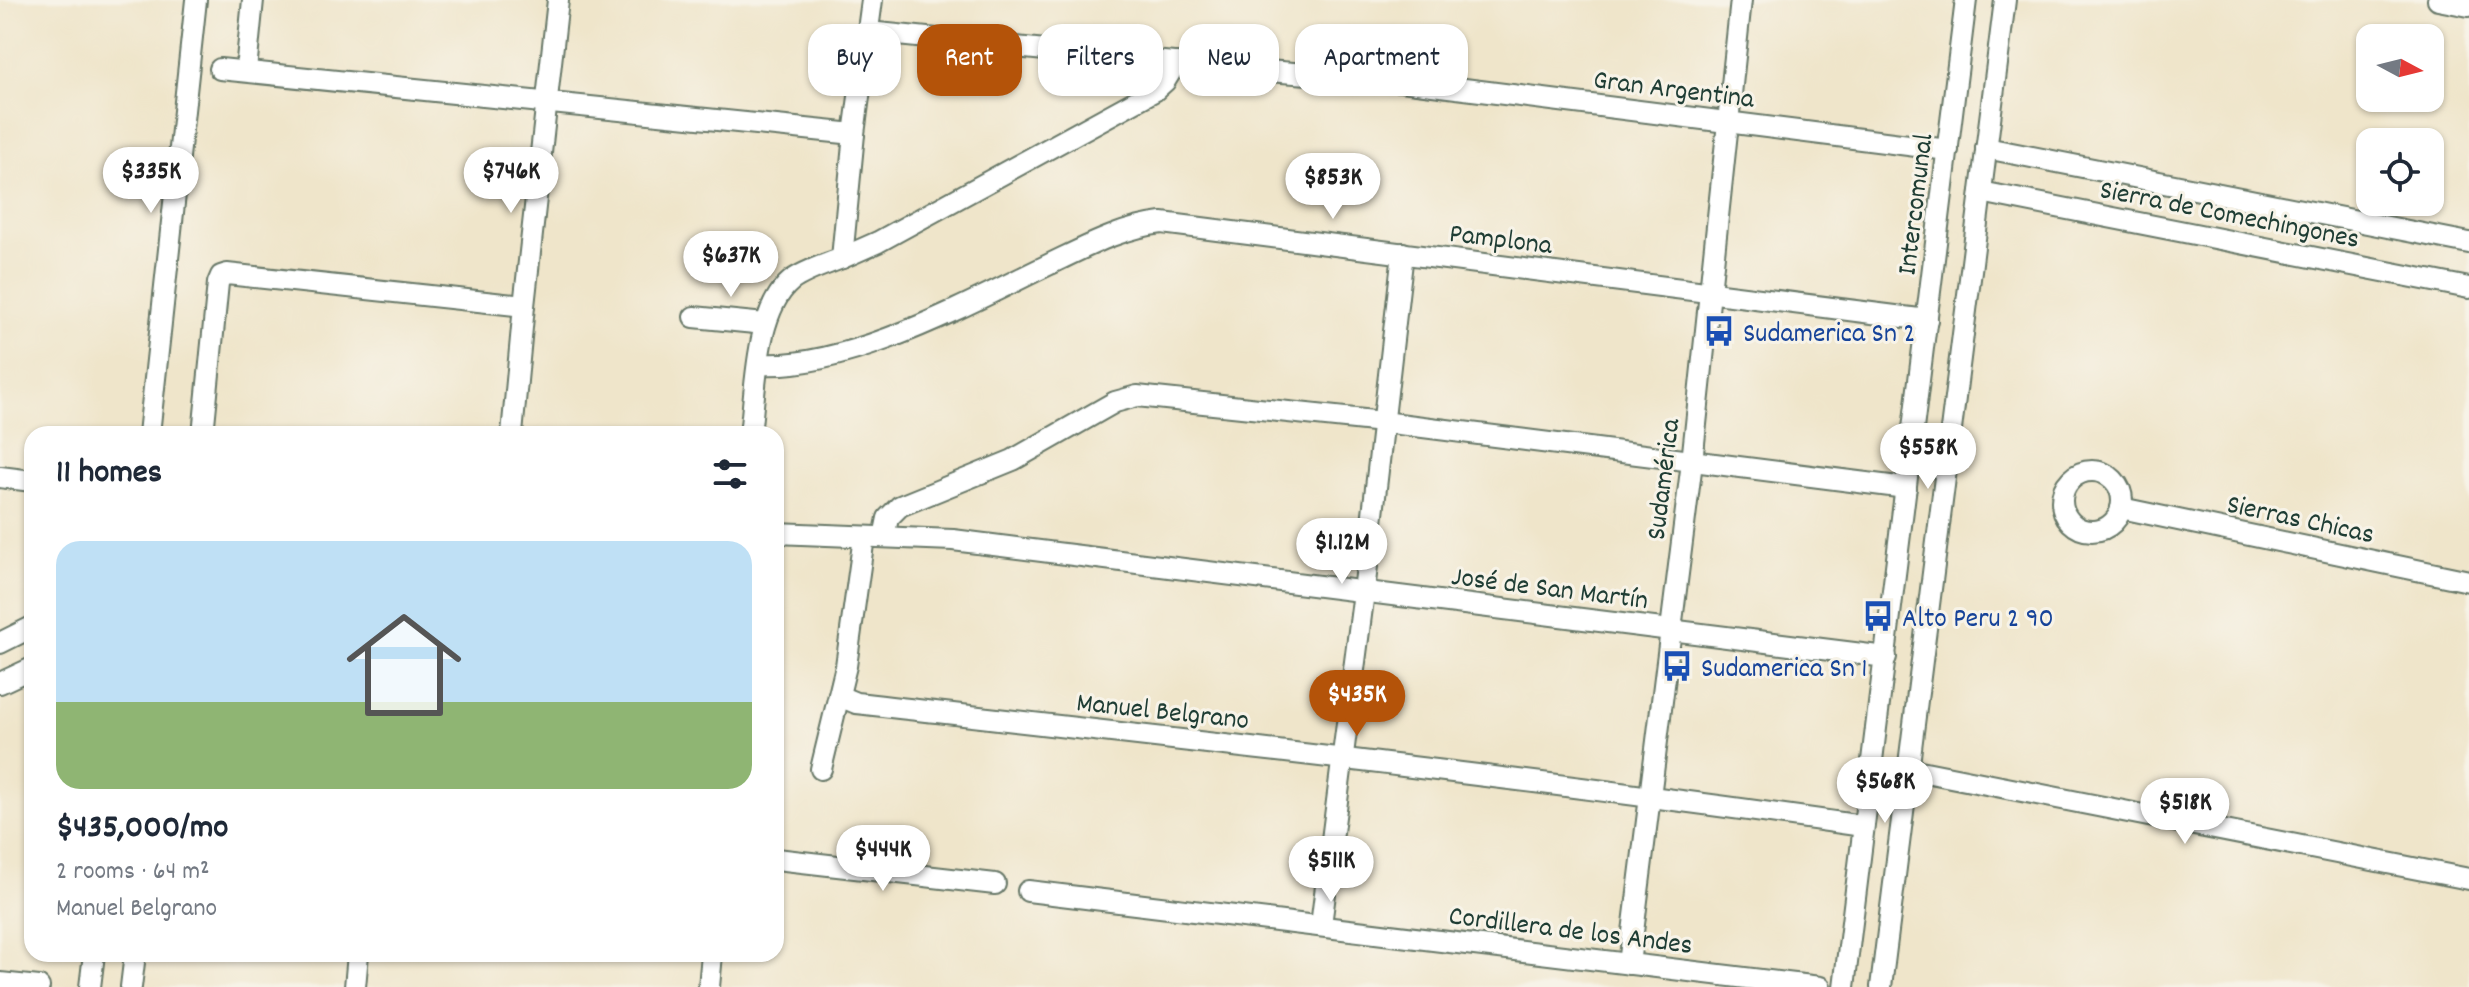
<!DOCTYPE html>
<html lang="en">
<head>
<meta charset="utf-8">
<style>
	body { margin:0; font-family:Dekko,sans-serif; background:#f6f6f7; color:#1f2937; height:100vh; display:flex; flex-direction:column; font-size:30px; white-space:nowrap }
	* { box-sizing:border-box; margin:0 }
	p { font-size:26px; color:#747a83 }
	.icon { flex:none; width:44px; height:44px; fill:none; stroke:currentColor; stroke-width:2; stroke-linecap:round; stroke-linejoin:round }
	.map { position:relative; flex:1; overflow:hidden }
	.drawer { position:absolute; left:24px; top:426px; width:760px; height:536px; display:flex; flex-direction:column; background:#fff; border-radius:24px; box-shadow:0 2px 6px #0004 }
	.drawer>* { flex:none }
	.banner { position:absolute; left:808px; top:24px; width:760px; height:72px; display:flex; gap:16px }
	.needle { width:52px; rotate:97deg }
	.tools { position:absolute; left:2356px; top:24px; display:grid; gap:16px }
	.tools a { display:grid; place-items:center; width:88px; height:88px; border-radius:16px; background:#fff; box-shadow:0 2px 6px #0004; font-size:40px }
	.price { position:absolute; translate:-50% -68px; padding:0 18px; border-radius:28px; background:#fff; color:#222; font-size:26px; line-height:52px; filter:drop-shadow(0 2px 4px #0008) }
	.price::after { content:''; position:absolute; left:50%; top:48px; width:24px; height:18px; margin-left:-12px; background:inherit; clip-path:polygon(0 0,100% 0,50% 100%) }
	.price.active { background:#b45309; color:#fff }
	ul { padding:0; list-style:none }
	li { display:grid; align-content:center; gap:16px; height:424px; padding:0 32px }
	li+li { border-top:2px solid #e0e1e3 }
	li span { display:grid; place-items:center; height:248px; border-radius:24px; color:#555 }
	li>.icon { margin-inline-start:auto }
	span .icon { width:144px; height:144px; fill:#fffc; stroke-width:1 }
	li b { font-size:34px }
	h2 { display:flex; justify-content:space-between; align-items:center; height:96px; padding:0 32px; font-size:34px }
	.chip { padding:0 28px; border-radius:24px; background:#fff; box-shadow:0 2px 6px #0004; font-size:28px; line-height:72px }
	.chip.active { background:#b45309; color:#fff }
	.map>svg:first-child { display:block }
	.lines { fill:none; stroke-linecap:round; stroke-linejoin:round }
	.street-casing { stroke:#687868; stroke-width:24 }
	.street { stroke:#fff; stroke-width:20 }
	.labels { text-anchor:middle; stroke-width:6; stroke-linejoin:round; paint-order:stroke }
	.street-label { font-size:28px; fill:#1f3d34; stroke:#f7f3e8 }
	.transit-label { font-size:28px; fill:#164399; stroke:#f7f3e8; text-anchor:start }
</style>
</head>
<body>
<div class="map">
<svg width="2469" height="987" viewBox="0 0 2469 987">
	<rect width="100%" height="100%" fill="#f7f3e8"/>
	<filter id="ink" filterUnits="userSpaceOnUse"><feTurbulence type="fractalNoise" baseFrequency=".0125" numOctaves="2"/><feDisplacementMap in="SourceGraphic" scale="16" xChannelSelector="R" yChannelSelector="G"/><feConvolveMatrix kernelMatrix="1 2 1 2 8 2 1 2 1" color-interpolation-filters="sRGB"/></filter>
	<filter id="wash" filterUnits="userSpaceOnUse"><feTurbulence type="fractalNoise" baseFrequency=".006" numOctaves="4" result="noise"/><feDisplacementMap in="SourceGraphic" scale="32" xChannelSelector="R" yChannelSelector="G"/><feGaussianBlur stdDeviation="1.8" result="paint"/><feColorMatrix in="noise" values="0 0 0 0 0 0 0 0 0 0 0 0 0 0 0 0 0 1.4 0 .05"/><feComposite in="paint" operator="in"/></filter>
	<g filter="url(#wash)">
		<rect width="100%" height="100%" fill="#efe5ca"/>
	</g>
	<g filter="url(#ink)">
		<g class="lines">
			<defs>
				<g id="street">
					<polyline points="2438,0 2469,6"/>
					<polyline points="868,32 1213,67 1401,81 1948,150"/>
					<polyline points="220,69 854,134"/>
					<polyline points="246,70 253,0"/>
					<polyline points="1986,148 2469,243"/>
					<polyline points="1981,192 2469,288"/>
					<polyline points="842,258 878,242 1154,91 1165,81 1176,63"/>
					<polyline points="694,317 765,324"/>
					<path d="M759 364C847 370 969 303 1048 265 1086 247 1120 228 1162 223L1927 320"/>
					<polyline points="149,434 196,0"/>
					<polyline points="203,434 218,283 221,276 227,274 524,306"/>
					<polyline points="512,434 524,306 558,0"/>
					<path d="M750 434C756 391 755 311 791 281 806 270 825 265 842 258L854 134 872 0"/>
					<circle cx="2092" cy="501" r="30"/>
					<polyline points="0,477 32,481"/>
					<polyline points="2121,508 2469,581"/>
					<polyline points="776,533 953,540 1886,657"/>
					<polyline points="884,537 888,518 900,506 1013,460 1115,402 1137,396 1383,422 1906,488"/>
					<polyline points="0,643 32,627"/>
					<polyline points="0,683 32,668"/>
					<path d="M839 696 856 703C1192 741 1528 778 1863 826"/>
					<polyline points="821,769 846,666 864,537"/>
					<polyline points="1910,769 2469,879"/>
					<polyline points="776,859 995,884"/>
					<polyline points="1028,891 1820,987"/>
					<polyline points="1321,925 1364,592 1403,253"/>
					<polyline points="1629,964 1692,462 1741,0"/>
					<polyline points="0,983 39,987"/>
					<polyline points="90,987 94,954"/>
					<polyline points="131,987 135,954"/>
					<polyline points="355,987 358,954"/>
					<polyline points="709,987 712,954"/>
					<polyline points="1844,987 1966,0"/>
					<polyline points="1881,987 2005,0"/>
				</g>
			</defs>
			<!-- street casing -->
			<use href="#street" class="street-casing"/>
			<!-- street -->
			<use href="#street" class="street"/>
		</g>
	</g>
	<!-- icons -->
	<defs>
		<symbol id="bus-bare" viewBox="-9 -9 18 18"><path d="M-5-6H5V4H4V6H2V4H-2V6H-4V4H-5ZM-3.5-4V0h7V-4ZM-3.5 1.2v1.5H-2V1.2ZM2 1.2v1.5H3.5V1.2Z" fill="#1a4fb4" stroke="#f7f3e8" stroke-width="2.5" paint-order="stroke"/></symbol>
	</defs>
	<g fill-rule="evenodd">
		<use href="#bus-bare" x="1697" y="309" width="44" height="44"/>
		<use href="#bus-bare" x="1856" y="594" width="44" height="44"/>
		<use href="#bus-bare" x="1655" y="644" width="44" height="44"/>
	</g>
	<g class="labels">
		<!-- street labels -->
		<g class="street-label">
			<text transform="translate(1674 87) rotate(7)" y="10">Gran Argentina</text>
			<text transform="translate(1913 204) rotate(-83)" y="10">Intercomunal</text>
			<text transform="translate(2230 212) rotate(11)" y="10">Sierra de Comechingones</text>
			<text transform="translate(1501 237) rotate(7)" y="10">Pamplona</text>
			<text transform="translate(1661 479) rotate(-83)" y="10">Sudamérica</text>
			<text transform="translate(2301 517) rotate(12)" y="10">Sierras Chicas</text>
			<text transform="translate(1550 586) rotate(7)" y="10">José de San Martín</text>
			<text transform="translate(1163 709) rotate(6)" y="10">Manuel Belgrano</text>
			<text transform="translate(1571 928) rotate(7)" y="10">Cordillera de los Andes</text>
		</g>
		<!-- transit labels -->
		<g class="transit-label">
			<text x="1743" y="341">Sudamerica Sn 2</text>
			<text x="1902" y="626">Alto Peru 2 90</text>
			<text x="1701" y="676">Sudamerica Sn 1</text>
		</g>
	</g>
</svg>
<div class="tools">
<a><svg class="needle" viewBox="-14 -14 28 28"><path d="M0-13l5 13h-10z" fill="#e53935"/><path d="M0 13l5-13h-10z" fill="#747a83"/></svg></a>
<a><svg class="icon" aria-label="locate" viewBox="0 0 24 24"><circle cx="12" cy="12" r="6"/><path d="M12 2v4M12 18v4M2 12h4M18 12h4"/></svg></a>
</div>
<b class="price" style="left:151px;top:215px">$335K</b>
<b class="price" style="left:511px;top:215px">$746K</b>
<b class="price" style="left:1333px;top:221px">$853K</b>
<b class="price" style="left:731px;top:299px">$637K</b>
<b class="price" style="left:1928px;top:491px">$558K</b>
<b class="price" style="left:1342px;top:586px">$1.12M</b>
<b class="price active" style="left:1357px;top:738px">$435K</b>
<b class="price" style="left:1885px;top:825px">$568K</b>
<b class="price" style="left:2185px;top:846px">$518K</b>
<b class="price" style="left:883px;top:893px">$444K</b>
<b class="price" style="left:1331px;top:904px">$511K</b>
<div class="banner">
<a class="chip">Buy</a>
<a class="chip active">Rent</a>
<a class="chip">Filters</a>
<a class="chip">New</a>
<a class="chip">Apartment</a>
</div>
<section class="drawer">
<h2>11 homes<svg class="icon" aria-label="filters" viewBox="0 0 24 24"><path d="M4 7h16M4 17h16"/><circle cx="9" cy="7" r="2"/><circle cx="15" cy="17" r="2"/></svg></h2>
<ul>
<li><span style="background:linear-gradient(#bfe0f5 65%,#8fb573 0)"><svg class="icon" aria-label="home" viewBox="0 0 24 24"><path d="M3 11l9-7 9 7M6 9v11h12V9"/></svg></span><div><b>$435,000/mo</b><p>2 rooms · 64 m²</p><p>Manuel Belgrano</p></div></li>
</ul>
</section>
</div>
</body>
</html>
